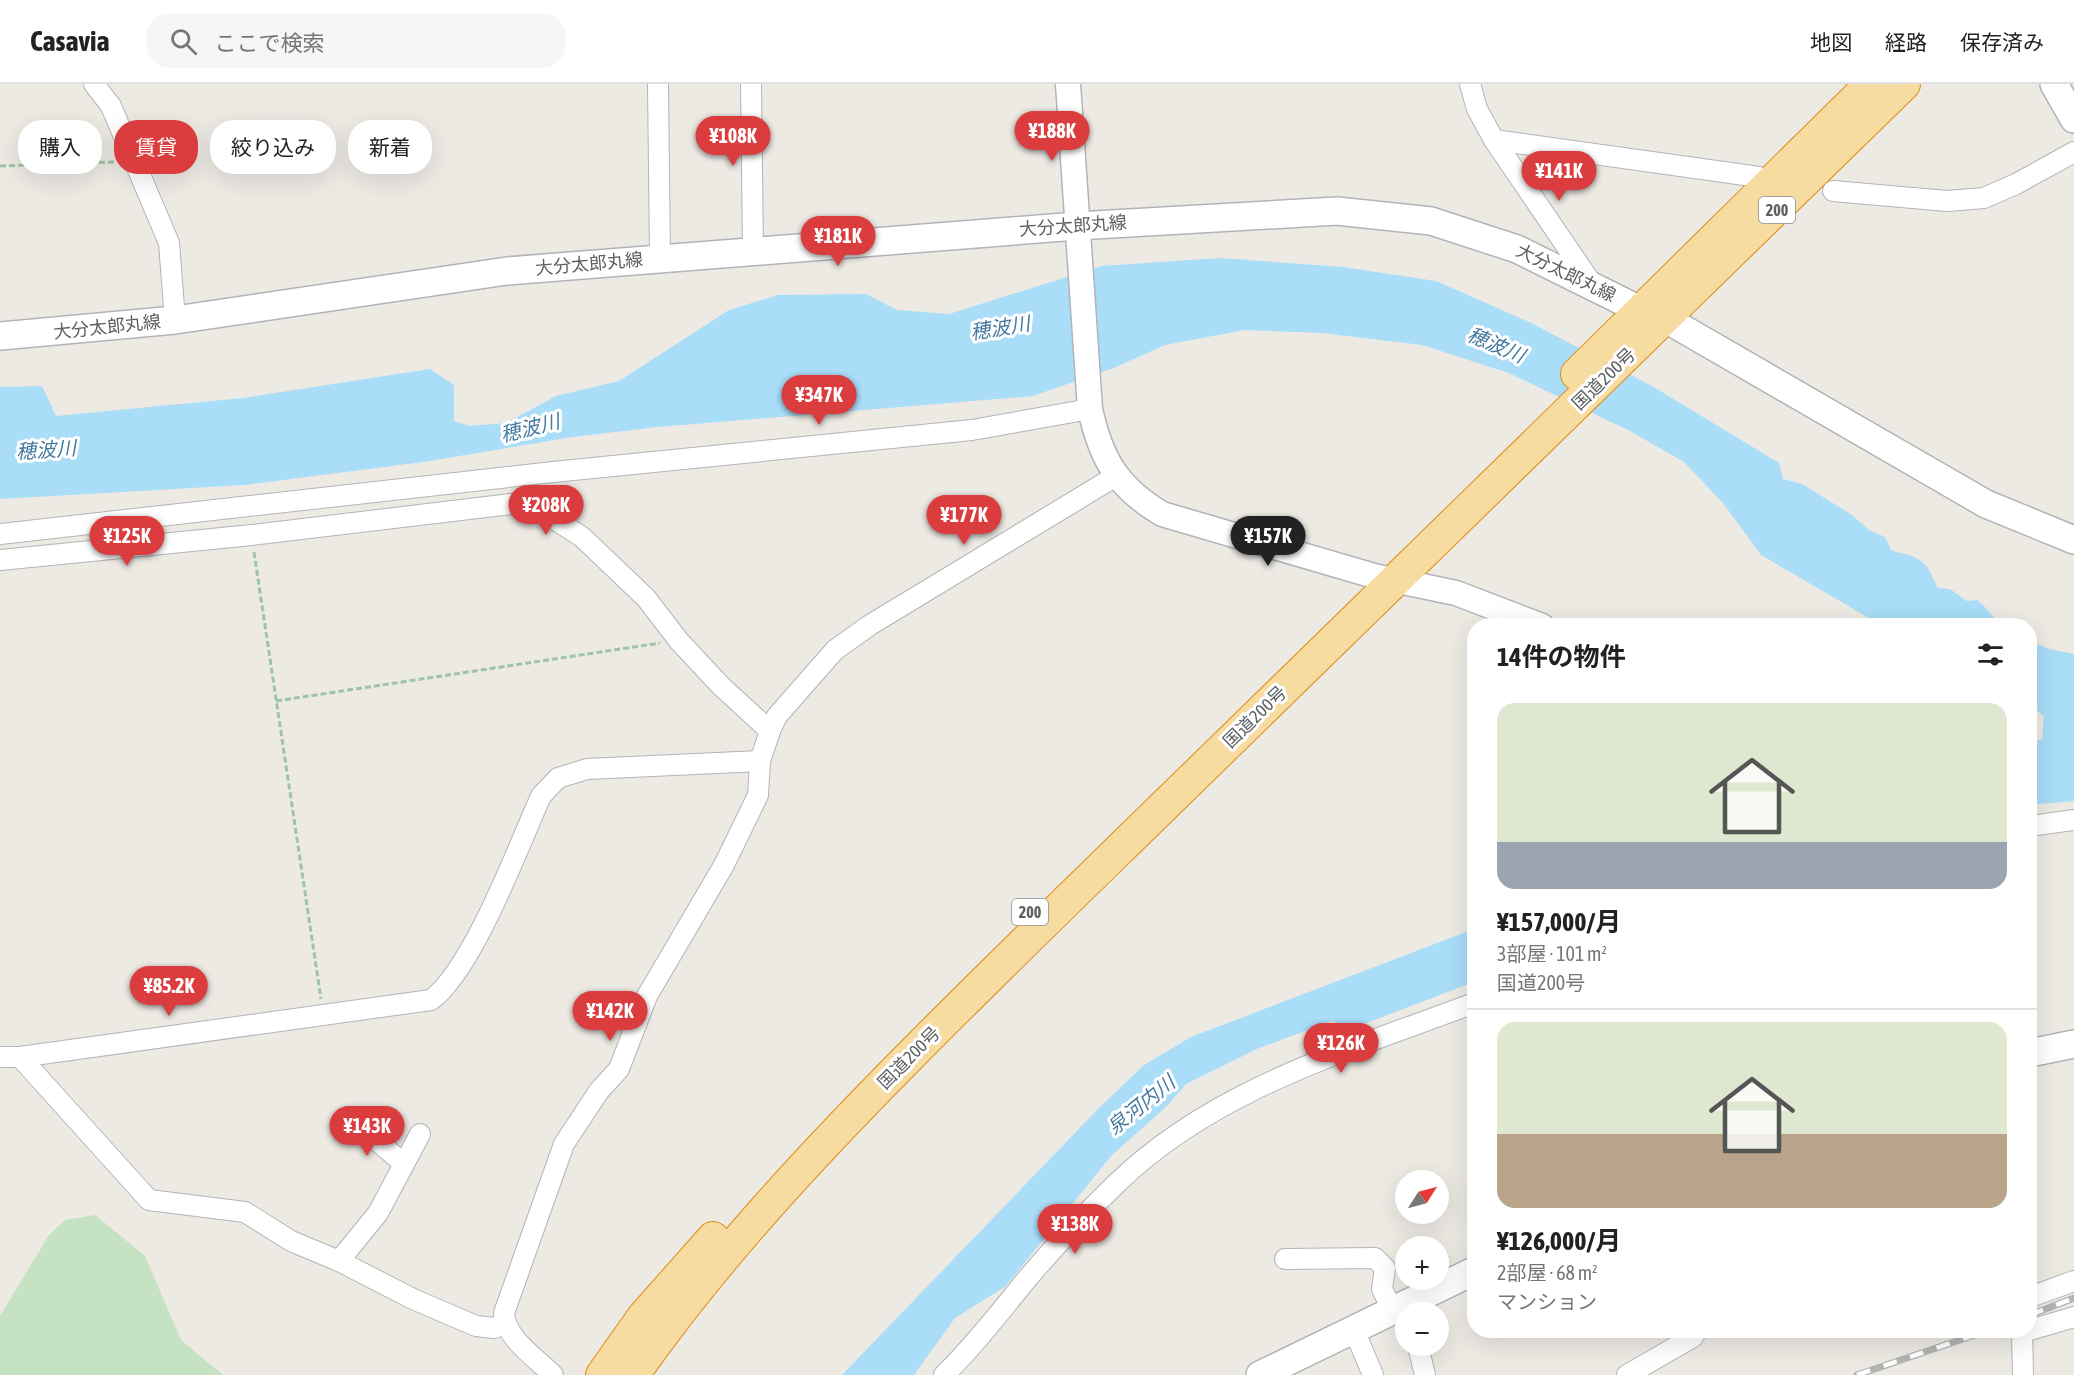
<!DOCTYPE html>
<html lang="ja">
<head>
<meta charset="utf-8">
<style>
	body { margin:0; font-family:"Asap Condensed","Noto Sans JP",sans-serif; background:#f6f6f6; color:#222; height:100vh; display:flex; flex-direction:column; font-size:22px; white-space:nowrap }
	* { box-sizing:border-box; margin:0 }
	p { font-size:20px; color:#767676 }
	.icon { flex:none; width:33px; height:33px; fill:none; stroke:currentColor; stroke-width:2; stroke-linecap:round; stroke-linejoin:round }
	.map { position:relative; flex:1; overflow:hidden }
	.panel { position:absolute; left:1467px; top:534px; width:570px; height:720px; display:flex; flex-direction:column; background:#fff; border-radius:24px; box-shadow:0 6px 24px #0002 }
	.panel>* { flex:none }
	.guide { position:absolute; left:18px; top:36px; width:570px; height:54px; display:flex; gap:12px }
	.needle { width:39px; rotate:54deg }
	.fabs { position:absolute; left:1395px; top:1086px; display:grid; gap:12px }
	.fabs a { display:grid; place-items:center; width:54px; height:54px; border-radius:50%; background:#fff; box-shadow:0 6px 24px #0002; font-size:30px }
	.price { position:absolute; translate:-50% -51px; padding:0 14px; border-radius:21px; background:#db3c3e; color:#fff; font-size:20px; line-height:39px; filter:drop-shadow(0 2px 3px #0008) }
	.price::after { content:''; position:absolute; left:50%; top:36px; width:18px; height:14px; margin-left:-9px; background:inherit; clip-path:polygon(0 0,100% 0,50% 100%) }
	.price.current { background:#222; color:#fff }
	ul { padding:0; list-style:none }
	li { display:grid; align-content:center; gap:12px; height:318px; padding:0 30px }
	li+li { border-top:2px solid #e0e0e0 }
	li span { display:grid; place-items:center; height:186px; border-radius:18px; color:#555 }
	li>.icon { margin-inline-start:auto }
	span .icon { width:108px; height:108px; fill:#fffc; stroke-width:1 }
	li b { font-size:26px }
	h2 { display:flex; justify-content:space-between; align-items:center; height:72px; padding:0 30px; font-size:26px }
	.tag { padding:0 21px; border-radius:24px; background:#fff; box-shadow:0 6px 24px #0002; font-size:21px; line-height:54px }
	.tag.current { background:#db3c3e; color:#fff }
	header { display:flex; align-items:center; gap:36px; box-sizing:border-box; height:84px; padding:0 30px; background:#fff; border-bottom:2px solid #e0e0e0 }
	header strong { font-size:28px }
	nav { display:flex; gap:33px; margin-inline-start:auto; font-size:21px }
	.search { width:420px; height:54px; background:#f6f6f6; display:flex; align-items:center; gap:15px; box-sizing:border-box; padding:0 21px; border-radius:24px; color:#767676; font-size:22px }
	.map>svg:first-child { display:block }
	.green { fill:#c5e3c2 }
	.water { fill:#a9ddf8 }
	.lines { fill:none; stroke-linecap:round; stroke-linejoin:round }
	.minor-casing { stroke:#b1b4b8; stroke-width:22 }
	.tertiary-casing { stroke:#b1b4b8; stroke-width:27 }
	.secondary-casing { stroke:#b0b4b8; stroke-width:30 }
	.trunk-casing { stroke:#de8c13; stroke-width:34 }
	.path { stroke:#9dc5a5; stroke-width:3; stroke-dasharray:6 3; stroke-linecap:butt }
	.minor { stroke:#fff; stroke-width:20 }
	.tertiary { stroke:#fff; stroke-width:24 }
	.secondary { stroke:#fff; stroke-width:27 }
	.trunk { stroke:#f6dca1; stroke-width:32 }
	.rail-casing { stroke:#b2b3b3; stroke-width:7 }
	.rail { stroke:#fff; stroke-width:4.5; stroke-dasharray:14; stroke-linecap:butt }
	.labels { text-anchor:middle; stroke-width:6; stroke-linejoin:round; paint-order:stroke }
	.shield { fill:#fff; stroke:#8d9092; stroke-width:1.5 }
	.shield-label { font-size:16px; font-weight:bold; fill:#5c6063 }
	.street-label { font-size:18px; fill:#5c6063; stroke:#fff }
	.water-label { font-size:20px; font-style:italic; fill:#457aa0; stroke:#fff }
</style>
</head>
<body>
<header>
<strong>Casavia</strong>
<div class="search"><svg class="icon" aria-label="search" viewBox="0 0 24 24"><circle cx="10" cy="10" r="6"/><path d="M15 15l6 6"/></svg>ここで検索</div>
<nav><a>地図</a><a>経路</a><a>保存済み</a></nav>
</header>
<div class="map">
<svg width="2074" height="1291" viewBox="0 0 2074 1291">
	<rect width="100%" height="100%" fill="#edeae4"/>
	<!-- green -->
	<polygon class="green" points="95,1131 145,1172 181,1256 223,1291 0,1291 0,1232 49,1151 65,1136"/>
	<!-- water -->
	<g class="water">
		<path d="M1220 174 1343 183 1436 197 1529 238 1652 302 1779 379 1783 395 1802 400 1852 431 1869 446 1885 453 1891 466C1905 471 1920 471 1929 486 1933 492 1934 498 1938 504L1950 505 1967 517 1977 516C1988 524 1991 534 2003 541H1881L1761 471 1723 419 1684 378 1630 347 1509 289 1422 261 1322 249 1244 246 1165 261 1116 283 1033 312 658 343 572 353 423 378 244 401 0 415V303L42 302 56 332 243 314 430 285 454 301V337L470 342 506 339 556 312 619 297 729 226 778 211 866 210 897 226 949 230 1102 182Z"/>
		<polygon points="2030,557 2049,565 2074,570 2074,717 2030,721 2030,659 2042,655 2044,633 2030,619"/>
		<polygon points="1474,845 1474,898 1353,944 1332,937 1259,964 1186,1000 1167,1022 1111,1072 1006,1202 955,1234 914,1291 842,1291 1098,1025 1144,981 1191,953"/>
	</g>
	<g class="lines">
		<defs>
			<g id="minor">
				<polyline points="94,0 111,22 169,159 175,236"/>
				<polyline points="658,0 660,173"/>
				<polyline points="751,0 753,167"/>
				<polyline points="1470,0 1477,25 1494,56 1592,200"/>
				<polyline points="1494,56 1759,93"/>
				<polyline points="1833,107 1947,117 1984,114 2016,100 2074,68"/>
				<polyline points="0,450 553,388 972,346 1090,325"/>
				<polyline points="0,476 252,451 528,418 582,453 646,514 679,557 721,602 770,647"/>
				<polyline points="2030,742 2074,736"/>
				<path d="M0 973H20L431 916C473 885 518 763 541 712L558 694 587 685 760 677"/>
				<polyline points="20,973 149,1116 245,1128 291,1157 339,1177 413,1215 476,1242 494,1244 505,1240"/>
				<polyline points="355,1038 404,1080"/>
				<polyline points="1285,1175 1375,1174 1385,1184 1382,1205 1393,1227"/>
				<polyline points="339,1177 378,1129 420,1050"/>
				<polyline points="2030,1213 2074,1197"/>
				<polyline points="1354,1246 1373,1291"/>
				<polyline points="2030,1246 2074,1233"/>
				<polyline points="1418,1262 1425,1291"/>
				<path d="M553 1291C536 1274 505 1254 504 1229L564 1060 599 1007 619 985 647 912 724 781 758 711 760 677 770 647 777 632 835 566 870 541 1116 392"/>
				<path d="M944 1291C974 1262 1000 1228 1027 1195 1055 1162 1086 1129 1117 1099 1215 1004 1350 966 1474 919"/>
				<polyline points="1627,1291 1693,1253 1697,1246"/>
				<polyline points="2023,1291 2022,1248 2027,1246"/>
			</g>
			<path id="tertiary" d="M1068 0 1090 325C1101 375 1117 403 1162 430L1374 492 1456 509 1542 542"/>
			<g id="secondary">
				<polyline points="2054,0 2074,35"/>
				<polyline points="0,252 175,236 507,187 1077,142 1337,127 1431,137 1517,165 1642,227 1666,235 1986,420 2074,456"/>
				<polyline points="2030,969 2074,960"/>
				<polyline points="1260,1291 1474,1187"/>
			</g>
			<g id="trunk">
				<polyline points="1577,290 1871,0"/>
				<polyline points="602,1291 643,1233 713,1154"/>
				<path d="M633 1291C713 1177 809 1074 907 975 993 888 1080 804 1167 719 1414 480 1660 241 1904 0"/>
			</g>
		</defs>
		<!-- minor casing -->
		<use href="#minor" class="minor-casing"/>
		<!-- tertiary casing -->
		<use href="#tertiary" class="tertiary-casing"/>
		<!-- secondary casing -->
		<use href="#secondary" class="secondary-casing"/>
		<!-- trunk casing -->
		<use href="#trunk" class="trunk-casing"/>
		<!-- path -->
		<g class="path">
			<polyline points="0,82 115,78"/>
			<polyline points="254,468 321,915"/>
			<polyline points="276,617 660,559"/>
		</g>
		<!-- minor -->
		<use href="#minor" class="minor"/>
		<!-- tertiary -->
		<use href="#tertiary" class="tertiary"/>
		<!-- secondary -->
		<use href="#secondary" class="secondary"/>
		<!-- trunk -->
		<use href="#trunk" class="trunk"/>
		<defs>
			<g id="rail">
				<polyline points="2030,1231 2074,1214"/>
				<polyline points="1857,1291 1989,1246"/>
			</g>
		</defs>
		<!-- rail casing -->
		<use href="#rail" class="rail-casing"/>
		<!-- rail -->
		<use href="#rail" class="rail"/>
	</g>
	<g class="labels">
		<!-- shield labels -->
		<g class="shield">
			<rect x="1759" y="113" width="36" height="26" rx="4.5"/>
			<rect x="1012" y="815" width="36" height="26" rx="4.5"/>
		</g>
		<g class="shield-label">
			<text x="1777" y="132">200</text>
			<text x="1030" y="834">200</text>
		</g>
		<!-- street labels -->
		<g class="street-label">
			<text transform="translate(1073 142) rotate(-4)" y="6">大分太郎丸線</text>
			<text transform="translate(589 180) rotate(-5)" y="6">大分太郎丸線</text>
			<text transform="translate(1566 189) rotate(26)" y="6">大分太郎丸線</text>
			<text transform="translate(107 243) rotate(-6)" y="6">大分太郎丸線</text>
			<text transform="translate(1604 295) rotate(-44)" y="6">国道200号</text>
			<text transform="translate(1255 633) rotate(-44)" y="6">国道200号</text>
			<text transform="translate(909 974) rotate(-45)" y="6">国道200号</text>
		</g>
		<!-- water labels -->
		<g class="water-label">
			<text transform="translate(1000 244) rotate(-9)" y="7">穂波川</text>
			<text transform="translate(1496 261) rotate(23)" y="7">穂波川</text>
			<text transform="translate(530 344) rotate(-14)" y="7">穂波川</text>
			<text transform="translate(46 366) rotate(-4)" y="7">穂波川</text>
			<text transform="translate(1141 1021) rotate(-39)" y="7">泉河内川</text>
		</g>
	</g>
</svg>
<div class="fabs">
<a><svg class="needle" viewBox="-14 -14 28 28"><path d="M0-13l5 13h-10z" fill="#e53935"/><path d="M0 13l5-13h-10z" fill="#767676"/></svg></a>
<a>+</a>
<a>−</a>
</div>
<b class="price" style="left:1052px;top:78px">¥188K</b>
<b class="price" style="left:733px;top:83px">¥108K</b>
<b class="price" style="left:1559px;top:118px">¥141K</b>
<b class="price" style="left:838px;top:183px">¥181K</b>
<b class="price" style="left:819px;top:342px">¥347K</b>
<b class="price" style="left:546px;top:452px">¥208K</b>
<b class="price" style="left:964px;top:462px">¥177K</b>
<b class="price" style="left:127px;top:483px">¥125K</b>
<b class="price current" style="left:1268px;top:483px">¥157K</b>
<b class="price" style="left:169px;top:933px">¥85.2K</b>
<b class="price" style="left:610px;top:958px">¥142K</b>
<b class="price" style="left:1341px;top:990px">¥126K</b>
<b class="price" style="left:367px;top:1073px">¥143K</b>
<b class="price" style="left:1075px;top:1171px">¥138K</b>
<div class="guide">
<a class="tag">購入</a>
<a class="tag current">賃貸</a>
<a class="tag">絞り込み</a>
<a class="tag">新着</a>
</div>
<section class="panel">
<h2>14件の物件<svg class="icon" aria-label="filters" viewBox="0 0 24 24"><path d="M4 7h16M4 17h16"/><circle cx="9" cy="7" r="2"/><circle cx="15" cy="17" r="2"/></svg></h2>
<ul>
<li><span style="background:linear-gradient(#dfe7d0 75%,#9aa5b1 0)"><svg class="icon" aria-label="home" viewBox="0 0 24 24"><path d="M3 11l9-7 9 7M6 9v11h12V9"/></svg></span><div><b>¥157,000/月</b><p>3部屋 · 101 m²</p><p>国道200号</p></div></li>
<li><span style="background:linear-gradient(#dfe7d0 60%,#b9a48a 0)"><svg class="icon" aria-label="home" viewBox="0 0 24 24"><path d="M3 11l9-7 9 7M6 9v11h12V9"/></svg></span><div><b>¥126,000/月</b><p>2部屋 · 68 m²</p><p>マンション</p></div></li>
</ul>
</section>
</div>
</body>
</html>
